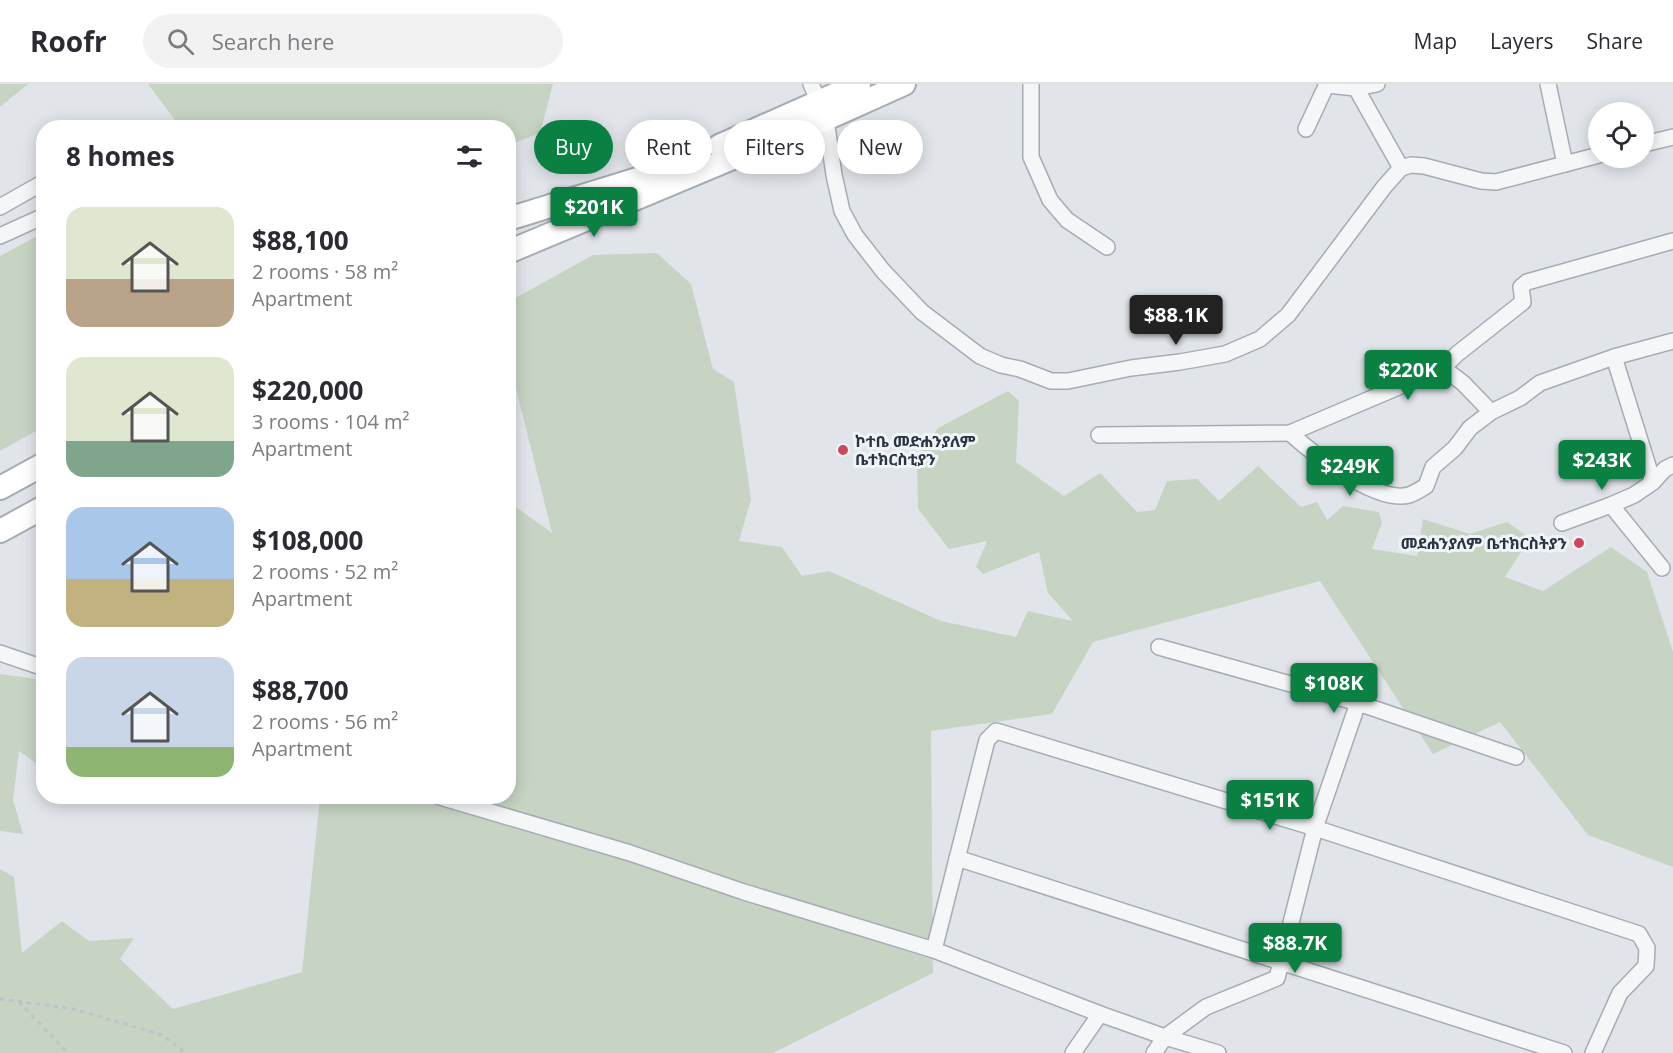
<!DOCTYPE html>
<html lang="en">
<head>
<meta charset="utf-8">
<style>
	body { margin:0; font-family:"Open Sans","Noto Sans Ethiopic",sans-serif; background:#f2f2f3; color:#2b2b33; height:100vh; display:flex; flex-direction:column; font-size:22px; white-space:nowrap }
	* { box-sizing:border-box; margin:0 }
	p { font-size:20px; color:#7c7c81 }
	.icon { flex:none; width:33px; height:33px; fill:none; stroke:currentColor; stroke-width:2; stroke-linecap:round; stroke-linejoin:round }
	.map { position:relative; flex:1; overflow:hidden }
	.details { position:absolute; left:36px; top:36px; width:480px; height:684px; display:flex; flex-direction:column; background:#fff; border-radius:24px; box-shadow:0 3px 15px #0003 }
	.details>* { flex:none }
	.banner { position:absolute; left:534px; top:36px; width:570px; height:54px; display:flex; gap:12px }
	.tools { position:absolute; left:1588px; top:18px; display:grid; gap:12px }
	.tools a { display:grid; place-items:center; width:66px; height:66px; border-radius:50%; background:#fff; box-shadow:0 3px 15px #0003; font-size:30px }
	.price { position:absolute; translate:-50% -51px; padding:0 14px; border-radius:6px; background:#0b8043; color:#fff; font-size:20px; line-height:39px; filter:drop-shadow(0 2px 3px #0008) }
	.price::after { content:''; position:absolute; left:50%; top:36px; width:18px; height:14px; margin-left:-9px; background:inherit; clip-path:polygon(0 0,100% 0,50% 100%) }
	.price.active { background:#222; color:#fff }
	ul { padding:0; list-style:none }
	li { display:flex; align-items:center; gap:18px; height:150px; padding:0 30px }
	li span { display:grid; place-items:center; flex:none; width:168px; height:120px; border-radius:18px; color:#555 }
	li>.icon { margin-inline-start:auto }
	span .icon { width:72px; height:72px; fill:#fffc; stroke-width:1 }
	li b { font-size:26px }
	h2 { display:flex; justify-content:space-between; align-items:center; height:72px; padding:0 30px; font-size:26px }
	.pill { padding:0 21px; border-radius:27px; background:#fff; box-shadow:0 3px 15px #0003; font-size:21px; line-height:54px }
	.pill.active { background:#0b8043; color:#fff }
	header { display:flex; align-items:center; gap:36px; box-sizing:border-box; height:84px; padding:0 30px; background:#fff; border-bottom:2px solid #e1e1e2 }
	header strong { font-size:28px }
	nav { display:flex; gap:33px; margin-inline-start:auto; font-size:21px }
	.search { width:420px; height:54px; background:#f2f2f3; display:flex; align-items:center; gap:15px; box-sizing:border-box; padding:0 21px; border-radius:33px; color:#7c7c81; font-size:22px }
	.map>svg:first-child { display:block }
	.green { fill:#c7d4c3 }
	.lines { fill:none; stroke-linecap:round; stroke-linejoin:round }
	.street-casing { stroke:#a6acb4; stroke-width:18 }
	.secondary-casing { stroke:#a6acb4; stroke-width:26 }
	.path { stroke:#bfc3c9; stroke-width:3; stroke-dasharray:4.5 4.5; stroke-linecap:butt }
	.street { stroke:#f4f6f8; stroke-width:15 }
	.secondary { stroke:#fff; stroke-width:22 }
	.poi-dot { fill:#cd485d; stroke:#f1f4f7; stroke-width:2 }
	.labels { text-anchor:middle; stroke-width:6; stroke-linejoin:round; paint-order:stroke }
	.poi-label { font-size:16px; font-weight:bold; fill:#2a3342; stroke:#f1f4f7; text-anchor:start }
</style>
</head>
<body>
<header>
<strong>Roofr</strong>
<div class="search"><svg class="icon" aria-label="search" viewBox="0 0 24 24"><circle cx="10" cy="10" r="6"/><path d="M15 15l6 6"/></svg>Search here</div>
<nav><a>Map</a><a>Layers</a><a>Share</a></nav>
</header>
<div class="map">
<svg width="1673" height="969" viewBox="0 0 1673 969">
	<rect width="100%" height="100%" fill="#e1e5ea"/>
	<!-- green -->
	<g class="green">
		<polygon points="0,0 28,0 0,23"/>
		<polygon points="148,0 553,0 540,49 509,61 508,44 180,43"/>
		<polygon points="43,149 43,343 0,367 0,172"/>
		<polygon points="657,169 691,200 713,285 734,298 751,415 739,457 782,463 802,492 829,487 941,537 1016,553 1028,527 1073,537 1048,509 1039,468 983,490 976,483 987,457 949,465 918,425 917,372 938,344 1008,307 1019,317 1016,378 1064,412 1100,389 1137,428 1155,426 1167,397 1197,395 1219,417 1258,382 1301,423 1317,418 1327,436 1343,422 1379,428 1382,439 1372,465 1417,472 1423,435 1470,450 1507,438 1530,454 1505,493 1543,507 1611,463 1647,488 1673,568 1673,783 1588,751 1500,638 1433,670 1320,497 1093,558 1052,630 931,647 933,889 773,969 0,969 0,785 14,793 22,869 62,837 89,857 134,854 120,875 173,925 302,888 320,713 508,712 509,418 552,449 510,280 510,217 593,171"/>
		<polygon points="0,590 43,596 43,684 19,667 13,716 23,750 0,747"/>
	</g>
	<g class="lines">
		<defs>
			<g id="street">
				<polyline points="811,0 826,35 834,91 842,127 855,151 883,187 922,228 980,272 1001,281 1020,285 1051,297 1068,297 1131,284 1180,278 1225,270 1260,255 1288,231 1384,103 1401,84 1411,81 1424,82 1481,97 1496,98 1599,71"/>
				<polyline points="1031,0 1031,73 1050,116 1067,136 1107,163"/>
				<polyline points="1548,0 1565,80"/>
				<polyline points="1327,1 1356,4 1377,0"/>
				<polyline points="1356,4 1401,84"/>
				<polyline points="1306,45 1327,0"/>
				<polyline points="1644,60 1673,53"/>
				<polyline points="0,123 44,98"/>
				<polyline points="0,152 44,132"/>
				<polyline points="1614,273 1653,398"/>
				<polyline points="1443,284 1463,299 1491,328"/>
				<path d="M1290 349C1313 370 1377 420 1409 411 1415 409 1421 405 1426 402L1433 383 1455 364 1470 344 1491 328 1520 314 1540 299 1614 273 1673 257"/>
				<polyline points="1099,351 1290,349 1443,284 1457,270 1523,218 1521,203 1527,198 1673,157"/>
				<polyline points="1611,421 1662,484"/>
				<polyline points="1562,439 1611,421 1634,411 1653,398 1665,385 1673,381"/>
				<polyline points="1159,563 1358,619 1516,673"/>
				<polyline points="0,569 44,584"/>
				<polyline points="437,712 630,769 744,808 934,866 1100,930 1165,953 1218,969"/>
				<polyline points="957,774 1564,969"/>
				<polyline points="934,866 987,656 996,647 1315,744 1639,850 1647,864 1646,882 1620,909 1593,969"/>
				<polyline points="1073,969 1100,930"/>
				<polyline points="1154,969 1165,953 1206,923 1277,894 1315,744 1358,619"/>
			</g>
			<g id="secondary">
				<polyline points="719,62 859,0"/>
				<polyline points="508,135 657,89 673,82"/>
				<polyline points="508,168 826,35 904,0"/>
				<polyline points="0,404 44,380"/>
				<polyline points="0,447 44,423"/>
			</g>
		</defs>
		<!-- street casing -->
		<use href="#street" class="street-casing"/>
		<!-- secondary casing -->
		<use href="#secondary" class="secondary-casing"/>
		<!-- path -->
		<g class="path">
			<polyline points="0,915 74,925 162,951 186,969"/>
			<polyline points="19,918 68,969"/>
		</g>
		<!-- street -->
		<use href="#street" class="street"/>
		<!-- secondary -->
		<use href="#secondary" class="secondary"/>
	</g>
	<!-- markers -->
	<g class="poi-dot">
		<circle cx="843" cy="366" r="6"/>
		<circle cx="1579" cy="459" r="6"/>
	</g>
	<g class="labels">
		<!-- poi labels -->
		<g class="poi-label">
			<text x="855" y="363">ኮተቤ መድሐንያለም<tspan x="855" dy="18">ቤተክርስቲያን</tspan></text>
			<text x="1567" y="465" text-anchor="end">መደሐንያለም ቤተክርስትያን</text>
		</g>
	</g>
</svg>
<div class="tools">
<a><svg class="icon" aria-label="locate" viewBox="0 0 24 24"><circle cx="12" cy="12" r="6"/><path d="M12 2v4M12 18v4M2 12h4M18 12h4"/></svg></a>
</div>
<b class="price" style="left:594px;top:154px">$201K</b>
<b class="price active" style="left:1176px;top:262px">$88.1K</b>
<b class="price" style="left:1408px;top:317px">$220K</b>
<b class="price" style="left:1602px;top:407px">$243K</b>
<b class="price" style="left:1350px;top:413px">$249K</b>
<b class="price" style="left:1334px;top:630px">$108K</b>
<b class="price" style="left:1270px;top:747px">$151K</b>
<b class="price" style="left:1295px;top:890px">$88.7K</b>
<div class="banner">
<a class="pill active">Buy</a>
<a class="pill">Rent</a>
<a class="pill">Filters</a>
<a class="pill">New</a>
</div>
<section class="details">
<h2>8 homes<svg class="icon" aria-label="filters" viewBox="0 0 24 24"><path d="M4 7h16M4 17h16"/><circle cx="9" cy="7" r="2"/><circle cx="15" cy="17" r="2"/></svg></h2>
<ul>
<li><span style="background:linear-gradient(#dfe7d0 60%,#b9a48a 0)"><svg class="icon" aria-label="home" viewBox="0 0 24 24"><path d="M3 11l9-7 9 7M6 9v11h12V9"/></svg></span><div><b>$88,100</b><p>2 rooms · 58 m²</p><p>Apartment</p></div></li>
<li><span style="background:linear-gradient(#dfe7d0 70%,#7fa58c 0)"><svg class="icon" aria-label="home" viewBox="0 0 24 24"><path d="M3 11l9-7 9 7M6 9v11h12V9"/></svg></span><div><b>$220,000</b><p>3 rooms · 104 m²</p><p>Apartment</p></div></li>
<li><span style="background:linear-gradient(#a9c7e8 60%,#c2b280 0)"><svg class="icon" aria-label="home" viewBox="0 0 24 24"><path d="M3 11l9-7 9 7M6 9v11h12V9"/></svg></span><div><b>$108,000</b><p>2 rooms · 52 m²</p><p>Apartment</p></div></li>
<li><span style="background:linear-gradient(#c9d6e8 75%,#8fb573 0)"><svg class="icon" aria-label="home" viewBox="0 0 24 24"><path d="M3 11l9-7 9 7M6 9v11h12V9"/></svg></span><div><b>$88,700</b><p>2 rooms · 56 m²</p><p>Apartment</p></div></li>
</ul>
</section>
</div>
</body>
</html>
